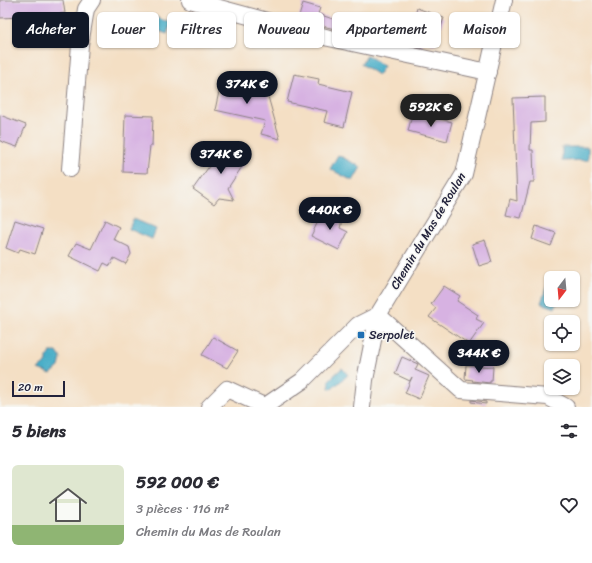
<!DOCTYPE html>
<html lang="fr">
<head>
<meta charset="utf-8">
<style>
	body { margin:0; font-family:Sriracha,sans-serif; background:#f7f7f7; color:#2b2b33; height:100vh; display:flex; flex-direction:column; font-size:15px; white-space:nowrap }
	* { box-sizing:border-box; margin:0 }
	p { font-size:13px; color:#7c7c81 }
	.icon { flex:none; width:22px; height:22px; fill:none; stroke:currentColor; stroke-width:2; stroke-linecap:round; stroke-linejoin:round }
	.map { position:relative; height:407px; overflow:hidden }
	.sheet { display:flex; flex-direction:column; background:#fff; flex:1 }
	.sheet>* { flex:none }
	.guide { position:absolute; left:12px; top:12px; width:568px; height:36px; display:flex; gap:8px }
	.needle { width:26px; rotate:196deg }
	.tools { position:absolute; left:544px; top:271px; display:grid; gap:8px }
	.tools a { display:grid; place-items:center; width:36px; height:36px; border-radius:6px; background:#fff; box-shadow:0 1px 3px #0004; font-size:20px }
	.scale { position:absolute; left:12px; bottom:10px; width:53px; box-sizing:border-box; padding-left:4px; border:2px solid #22223b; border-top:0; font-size:11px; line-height:14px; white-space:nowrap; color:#22223b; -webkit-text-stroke:3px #f6f6f2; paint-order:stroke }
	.price { position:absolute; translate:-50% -34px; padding:0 9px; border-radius:14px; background:#111827; color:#fff; font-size:13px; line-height:26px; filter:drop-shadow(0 1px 2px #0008) }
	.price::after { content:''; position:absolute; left:50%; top:24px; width:12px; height:9px; margin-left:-6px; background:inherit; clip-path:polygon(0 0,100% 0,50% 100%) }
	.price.on { background:#222; color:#fff }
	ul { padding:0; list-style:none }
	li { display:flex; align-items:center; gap:12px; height:100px; padding:0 12px }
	li span { display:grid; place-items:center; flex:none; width:112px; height:80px; border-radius:6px; color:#555 }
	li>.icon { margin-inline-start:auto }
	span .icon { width:48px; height:48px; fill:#fffc; stroke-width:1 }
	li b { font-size:17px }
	h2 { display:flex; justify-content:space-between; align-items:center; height:48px; padding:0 12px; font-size:17px }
	.tag { padding:0 14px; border-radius:6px; background:#fff; box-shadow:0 1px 3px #0004; font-size:14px; line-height:36px }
	.tag.on { background:#111827; color:#fff }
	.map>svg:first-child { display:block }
	.water { fill:#48aec8; stroke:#356882 }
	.building { fill:#d7b2e2 }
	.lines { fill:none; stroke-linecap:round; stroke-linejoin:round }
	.street-casing { stroke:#8b8080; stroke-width:18 }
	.street { stroke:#fff; stroke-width:16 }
	.poi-dot { fill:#1f6fb2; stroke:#f6f6f2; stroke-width:1.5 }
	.labels { text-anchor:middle; stroke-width:3; stroke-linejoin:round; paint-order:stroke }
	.street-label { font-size:12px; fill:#22223b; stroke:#f6f6f2 }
	.poi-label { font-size:12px; fill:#22223b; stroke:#f6f6f2; text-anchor:start }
</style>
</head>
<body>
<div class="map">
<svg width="592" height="407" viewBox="0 0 592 407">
	<rect width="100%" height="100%" fill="#f6f6f2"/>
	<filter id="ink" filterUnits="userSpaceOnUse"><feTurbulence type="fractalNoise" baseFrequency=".025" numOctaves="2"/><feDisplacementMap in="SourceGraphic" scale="8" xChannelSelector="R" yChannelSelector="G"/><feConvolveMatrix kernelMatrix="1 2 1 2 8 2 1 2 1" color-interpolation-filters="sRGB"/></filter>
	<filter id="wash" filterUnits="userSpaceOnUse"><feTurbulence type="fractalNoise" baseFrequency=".012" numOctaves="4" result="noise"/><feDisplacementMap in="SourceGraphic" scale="16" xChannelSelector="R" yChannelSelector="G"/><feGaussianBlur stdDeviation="0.9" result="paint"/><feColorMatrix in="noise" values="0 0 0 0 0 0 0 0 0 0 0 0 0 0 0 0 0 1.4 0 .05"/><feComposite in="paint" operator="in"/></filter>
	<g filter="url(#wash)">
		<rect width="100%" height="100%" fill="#f4dfc4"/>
		<!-- water -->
		<g class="water">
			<polygon points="147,14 171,23 167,34 143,25"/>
			<polygon points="367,55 384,66 378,75 361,64"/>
			<polygon points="562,147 588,147 588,160 562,161"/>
			<polygon points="338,155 361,167 353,181 330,169"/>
			<polygon points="133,219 156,229 152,239 129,229"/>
			<polygon points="550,276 557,278 551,278 551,300 558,300 555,308 541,303"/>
			<polygon points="50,352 57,352 61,358 59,367 51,374 38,369 47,362 47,357"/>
			<polygon points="342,368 348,375 334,387 332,389 329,388 330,383 328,381"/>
		</g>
		<g id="blocks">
			<!-- building -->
			<g class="building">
				<polygon points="0,0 63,0 65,13 44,16 45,33 22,35 21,17 0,18"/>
				<polygon points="303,3 320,8 318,14 336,20 335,29 298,20"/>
				<polygon points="417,8 444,18 435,45 423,41 422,48 372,37 373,30 410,34"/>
				<polygon points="294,74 319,79 318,84 352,92 344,127 324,122 327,111 287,102"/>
				<polygon points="222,78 246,83 245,88 267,93 280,139 261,134 265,121 215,110"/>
				<polygon points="545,97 545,122 531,123 530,150 533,150 534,182 530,182 521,218 506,215 510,199 517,201 513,98"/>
				<polygon points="0,115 26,125 17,147 0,141"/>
				<polygon points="125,115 153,116 152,146 150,146 147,173 123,172"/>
				<polygon points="412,115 435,121 436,118 452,122 447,141 408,131"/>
				<polygon points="225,144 247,159 228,188 234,200 219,198 214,204 193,189"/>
				<polygon points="322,213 342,221 340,228 348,232 339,250 311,236"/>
				<polygon points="15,220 43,229 35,254 20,249 18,253 6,248"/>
				<polygon points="105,220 119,227 113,239 129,247 131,254 126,264 114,258 110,266 104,263 100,271 69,256 76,243 91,249"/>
				<polygon points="536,226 556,233 551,246 532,239"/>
				<polygon points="485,240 492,262 479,266 472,244"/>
				<polygon points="444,286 460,296 457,301 478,315 476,319 484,323 469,344 429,317 436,308 431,304"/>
				<polygon points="213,337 238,351 227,368 202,355"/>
				<polygon points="402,357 418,364 415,370 429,376 419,399 405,393 412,377 410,381 395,374"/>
				<polygon points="466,365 493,367 492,381 490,381 490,383 472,381 473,380 465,379"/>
				<polygon points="471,400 486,402 486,404 471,402"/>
			</g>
		</g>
	</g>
	<g filter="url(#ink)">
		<use href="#blocks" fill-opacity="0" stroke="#8b8080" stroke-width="1"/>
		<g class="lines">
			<defs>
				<g id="street">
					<polyline points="190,0 329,38 488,72"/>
					<polyline points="70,169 80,45 86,9 92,0"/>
					<polyline points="378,315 461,390 548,397 566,407"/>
					<polyline points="209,407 227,389 264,406"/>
					<polyline points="264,407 302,381 358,325 378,315 464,174 504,0"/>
					<polyline points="362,407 365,380 378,315"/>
				</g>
			</defs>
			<!-- street casing -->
			<use href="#street" class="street-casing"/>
			<!-- street -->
			<use href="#street" class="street"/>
		</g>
	</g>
	<!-- markers -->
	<rect class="poi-dot" x="357" y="331" width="8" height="8" rx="2"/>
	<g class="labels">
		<!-- street labels -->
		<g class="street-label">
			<text transform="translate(428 231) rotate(-59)" y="4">Chemin du Mas de Roulan</text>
		</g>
		<!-- poi labels -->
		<g class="poi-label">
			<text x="369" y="339">Serpolet</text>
		</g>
	</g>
</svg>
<div class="tools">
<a><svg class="needle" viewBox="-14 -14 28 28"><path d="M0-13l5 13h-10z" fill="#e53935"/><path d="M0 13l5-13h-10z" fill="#7c7c81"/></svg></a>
<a><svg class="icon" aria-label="locate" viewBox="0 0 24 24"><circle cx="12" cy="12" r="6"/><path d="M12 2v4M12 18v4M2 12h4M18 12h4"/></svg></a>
<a><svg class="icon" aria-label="layers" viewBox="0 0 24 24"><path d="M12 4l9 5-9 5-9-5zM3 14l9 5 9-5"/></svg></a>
</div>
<div class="scale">20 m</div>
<b class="price" style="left:247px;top:105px">374K €</b>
<b class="price on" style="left:431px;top:128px">592K €</b>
<b class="price" style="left:221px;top:175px">374K €</b>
<b class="price" style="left:330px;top:231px">440K €</b>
<b class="price" style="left:479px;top:374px">344K €</b>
<div class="guide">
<a class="tag on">Acheter</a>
<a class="tag">Louer</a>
<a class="tag">Filtres</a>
<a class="tag">Nouveau</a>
<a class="tag">Appartement</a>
<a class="tag">Maison</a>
</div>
</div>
<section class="sheet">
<h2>5 biens<svg class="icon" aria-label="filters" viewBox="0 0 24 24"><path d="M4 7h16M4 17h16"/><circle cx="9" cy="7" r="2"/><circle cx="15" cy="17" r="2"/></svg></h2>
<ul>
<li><span style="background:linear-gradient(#dfe7d0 75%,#8fb573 0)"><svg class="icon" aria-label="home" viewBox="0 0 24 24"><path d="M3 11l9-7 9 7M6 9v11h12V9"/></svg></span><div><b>592 000 €</b><p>3 pièces · 116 m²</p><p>Chemin du Mas de Roulan</p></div><svg class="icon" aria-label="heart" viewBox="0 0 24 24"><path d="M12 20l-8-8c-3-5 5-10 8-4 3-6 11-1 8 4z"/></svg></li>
</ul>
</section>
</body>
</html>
